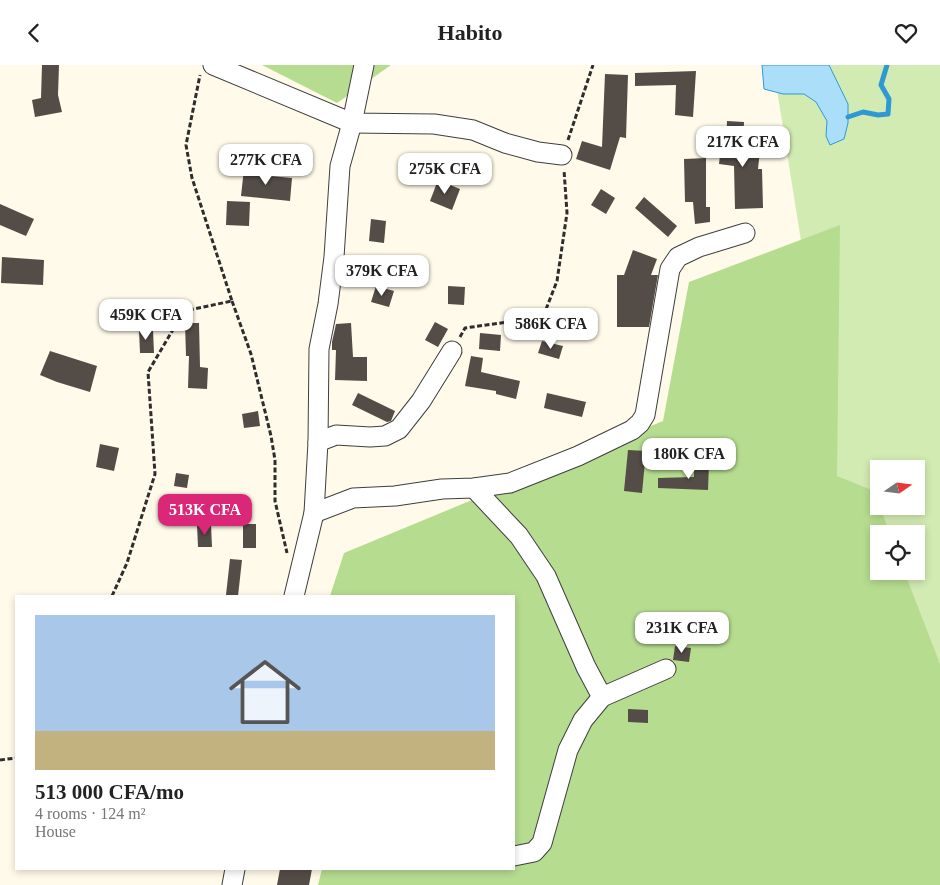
<!DOCTYPE html>
<html lang="en">
<head>
<meta charset="utf-8">
<style>
	body { margin:0; font-family:Georgia,serif; background:#f2f2f2; color:#222; height:100vh; display:flex; flex-direction:column; font-size:19px; white-space:nowrap }
	* { box-sizing:border-box; margin:0 }
	p { font-size:16px; color:#767676 }
	.icon { flex:none; width:28px; height:28px; fill:none; stroke:currentColor; stroke-width:2; stroke-linecap:round; stroke-linejoin:round }
	.map { position:relative; flex:1; overflow:hidden }
	.sheet { position:absolute; left:15px; top:530px; width:500px; height:275px; display:flex; flex-direction:column; background:#fff; border-radius:0px; box-shadow:0 2px 8px #0003 }
	.sheet>* { flex:none }
	.needle { width:32px; rotate:76deg }
	.tools { position:absolute; left:870px; top:395px; display:grid; gap:10px }
	.tools a { display:grid; place-items:center; width:55px; height:55px; border-radius:0px; background:#fff; box-shadow:0 2px 8px #0003; font-size:25px }
	.price { position:absolute; translate:-50% -42px; padding:0 11px; border-radius:10px; background:#fff; color:#222; font-size:16px; line-height:32px; filter:drop-shadow(0 1px 2px #0008) }
	.price::after { content:''; position:absolute; left:50%; top:30px; width:15px; height:11px; margin-left:-8px; background:inherit; clip-path:polygon(0 0,100% 0,50% 100%) }
	.price.on { background:#db2777; color:#fff }
	ul { padding:0; list-style:none }
	li { display:grid; align-content:center; gap:10px; height:265px; padding:0 20px }
	li+li { border-top:1px solid #e0e0e0 }
	li span { display:grid; place-items:center; height:155px; border-radius:0px; color:#555 }
	li>.icon { margin-inline-start:auto }
	span .icon { width:90px; height:90px; fill:#fffc; stroke-width:1 }
	li b { font-size:21px }
	header { display:flex; justify-content:space-between; align-items:center; height:65px; padding:0 20px; background:#fff; font-size:22px; font-weight:700 }
	.map>svg:first-child { display:block }
	.green { fill:#d2ebb2; fill-rule:evenodd }
	.forest { fill:#b6dc90 }
	.water { fill:#abdff9; stroke:#2f99d4 }
	.lines { fill:none; stroke-linecap:round; stroke-linejoin:round }
	.stream { stroke:#2f99d4; stroke-width:5 }
	.building { fill:#544c47 }
	.minor-casing { stroke:#3e3e3e; stroke-width:21 }
	.path { stroke:#2d2d2d; stroke-width:3; stroke-dasharray:5 2.5; stroke-linecap:butt }
	.minor { stroke:#fff; stroke-width:19 }
</style>
</head>
<body>
<header><svg class="icon" aria-label="back" viewBox="0 0 24 24"><path d="M15 5l-7 7 7 7"/></svg>Habito<svg class="icon" aria-label="heart" viewBox="0 0 24 24"><path d="M12 20l-8-8c-3-5 5-10 8-4 3-6 11-1 8 4z"/></svg></header>
<div class="map">
<svg width="940" height="820" viewBox="0 0 940 820">
	<rect width="100%" height="100%" fill="#fffae9"/>
	<!-- green -->
	<path class="green" d="M773 0H940V820H841L805 201ZM879 404H916V441H879ZM879 469H916V506H879Z"/>
	<!-- forest -->
	<g class="forest">
		<polygon points="262,0 391,0 337,38"/>
		<polygon points="840,160 837,411 874,426 890,469 879,469 879,506 904,506 940,599 940,820 318,820 322,804 514,804 514,531 330,531 344,488 663,356 689,217"/>
	</g>
	<!-- water -->
	<polygon class="water" points="762,0 829,0 848,39 848,58 844,74 830,80 826,71 827,56 816,37 804,29 783,29 764,24"/>
	<g class="lines">
		<!-- stream -->
		<polyline class="stream" points="848,52 863,47 878,50 888,49 889,34 881,20 887,0"/>
	</g>
	<!-- building -->
	<g class="building">
		<polygon points="42,0 59,0 58,30 62,47 35,52 32,35 41,33"/>
		<polygon points="696,6 693,52 675,50 676,20 635,21 635,8"/>
		<polygon points="605,9 628,10 626,73 620,72 610,105 576,94 582,76 602,82"/>
		<polygon points="727,56 744,57 743,83 760,85 758,104 762,104 763,143 735,144 734,101 719,99 721,80 726,81"/>
		<polygon points="706,93 706,142 710,142 710,157 695,159 693,137 685,137 684,94"/>
		<polygon points="244,104 260,106 260,110 292,113 290,136 241,131"/>
		<polygon points="438,115 460,124 452,145 430,136"/>
		<polygon points="601,124 615,133 606,149 591,140"/>
		<polygon points="644,132 677,161 668,172 635,143"/>
		<polygon points="227,136 250,137 249,161 226,160"/>
		<polygon points="0,139 34,154 26,171 0,160"/>
		<polygon points="371,154 386,156 384,178 369,176"/>
		<polygon points="633,185 657,194 651,210 658,210 649,262 617,262 617,210 624,210"/>
		<polygon points="357,191 375,192 374,208 356,207"/>
		<polygon points="2,192 44,195 43,220 1,218"/>
		<polygon points="376,221 394,226 389,242 371,237"/>
		<polygon points="448,221 465,222 464,240 448,239"/>
		<polygon points="435,257 448,264 438,282 425,275"/>
		<polygon points="185,258 199,258 200,302 208,303 207,324 188,323 189,291 186,291"/>
		<polygon points="351,258 353,292 367,292 367,316 335,315 336,285 332,285 332,277 336,259"/>
		<polygon points="139,265 153,265 154,288 140,288"/>
		<polygon points="480,268 501,270 500,286 479,284"/>
		<polygon points="542,276 563,281 559,294 538,288"/>
		<polygon points="50,286 97,301 90,327 57,317 40,310"/>
		<polygon points="471,291 483,293 481,307 520,316 516,334 496,329 496,326 465,321"/>
		<polygon points="358,328 395,346 391,356 387,357 352,340"/>
		<polygon points="547,328 586,337 582,352 544,343"/>
		<polygon points="258,346 260,361 244,363 242,349"/>
		<polygon points="100,379 119,383 114,406 96,402"/>
		<polygon points="628,385 646,386 642,428 624,426"/>
		<polygon points="694,398 709,399 708,425 658,423 658,413 694,412"/>
		<polygon points="176,408 189,410 187,423 174,421"/>
		<rect x="243" y="459" width="13" height="24"/>
		<polygon points="197,460 211,460 212,482 198,482"/>
		<polygon points="230,494 242,495 238,531 226,530"/>
		<polygon points="675,581 691,583 689,597 673,595"/>
		<polygon points="628,644 648,645 648,658 628,657"/>
		<polygon points="280,804 312,804 309,820 277,820"/>
	</g>
	<g class="lines">
		<defs>
			<g id="minor">
				<polyline points="213,0 352,58 434,59 473,65 505,78 538,87 562,90"/>
				<polyline points="318,377 336,370 370,372 385,371 399,364 421,336 452,286"/>
				<polyline points="474,423 519,471 546,511 586,602 602,632"/>
				<polyline points="314,448 353,433 395,431 442,424 474,423 510,418 578,391 632,365 640,358 645,350 670,204 678,192 699,182 745,168"/>
				<polyline points="294,531 314,448 318,377 319,284 328,239 334,192 340,101 352,58 364,0"/>
				<polyline points="514,791 534,787 542,778 568,685 583,655 602,632 666,604"/>
				<polyline points="232,820 235,804"/>
			</g>
		</defs>
		<!-- minor casing -->
		<use href="#minor" class="minor-casing"/>
		<!-- path -->
		<g class="path">
			<polyline points="568,75 593,0"/>
			<polyline points="232,236 251,289 271,371 275,395 275,436 287,488"/>
			<polyline points="460,272 465,263 543,252 557,216 567,148 564,105"/>
			<polyline points="112,531 127,498 155,409 148,307 184,246 232,236 192,113 186,80 200,10"/>
			<polyline points="0,695 16,693"/>
		</g>
		<!-- minor -->
		<use href="#minor" class="minor"/>
	</g>
</svg>
<div class="tools">
<a><svg class="needle" viewBox="-14 -14 28 28"><path d="M0-13l5 13h-10z" fill="#e53935"/><path d="M0 13l5-13h-10z" fill="#767676"/></svg></a>
<a><svg class="icon" aria-label="locate" viewBox="0 0 24 24"><circle cx="12" cy="12" r="6"/><path d="M12 2v4M12 18v4M2 12h4M18 12h4"/></svg></a>
</div>
<b class="price" style="left:743px;top:103px">217K CFA</b>
<b class="price" style="left:266px;top:121px">277K CFA</b>
<b class="price" style="left:445px;top:130px">275K CFA</b>
<b class="price" style="left:382px;top:232px">379K CFA</b>
<b class="price" style="left:146px;top:276px">459K CFA</b>
<b class="price" style="left:551px;top:285px">586K CFA</b>
<b class="price" style="left:689px;top:415px">180K CFA</b>
<b class="price on" style="left:205px;top:471px">513K CFA</b>
<b class="price" style="left:682px;top:589px">231K CFA</b>
<section class="sheet">
<ul>
<li><span style="background:linear-gradient(#a9c7e8 75%,#c2b280 0)"><svg class="icon" aria-label="home" viewBox="0 0 24 24"><path d="M3 11l9-7 9 7M6 9v11h12V9"/></svg></span><div><b>513 000 CFA/mo</b><p>4 rooms · 124 m²</p><p>House</p></div></li>
</ul>
</section>
</div>
</body>
</html>
